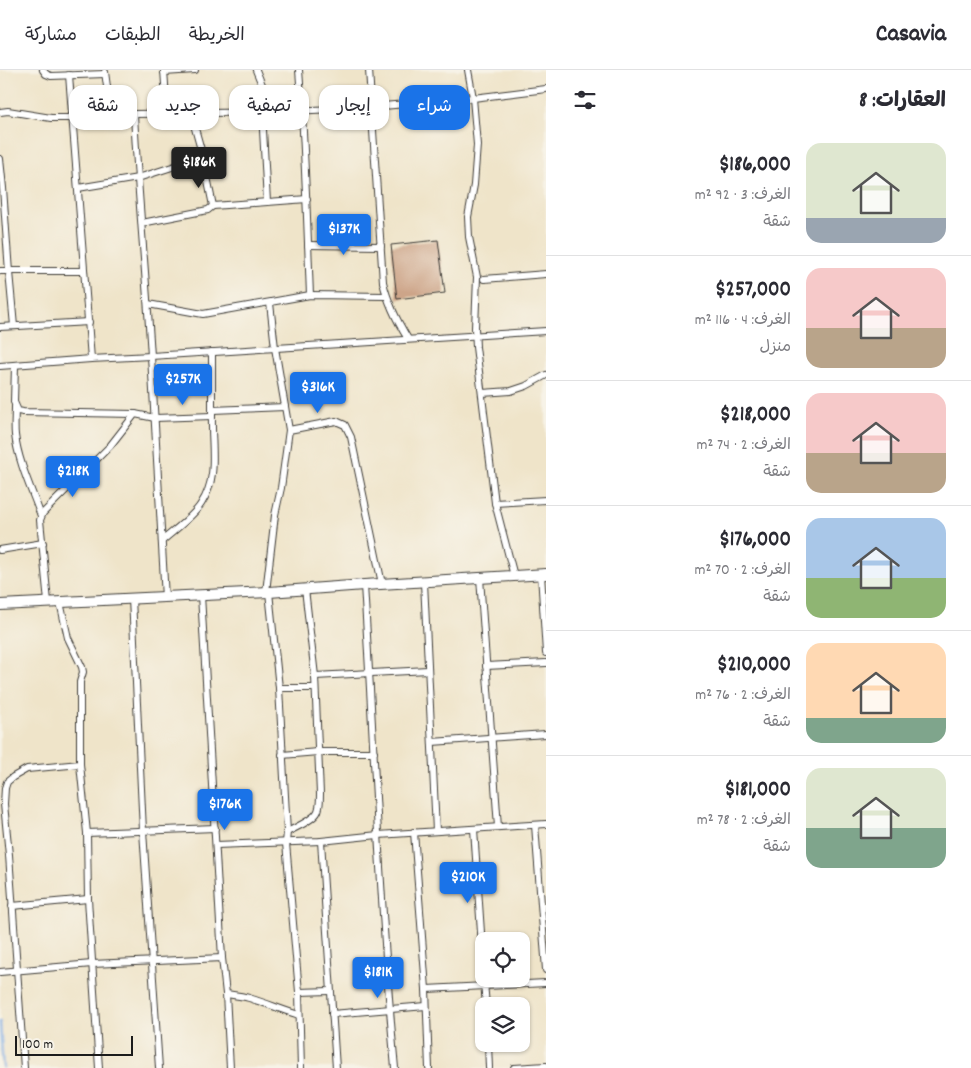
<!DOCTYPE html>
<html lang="ar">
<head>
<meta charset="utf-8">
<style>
	body { margin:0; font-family:Dekko,"Playpen Sans Arabic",sans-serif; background:#f2f2f3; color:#2b2b33; direction:rtl; height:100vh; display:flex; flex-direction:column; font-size:19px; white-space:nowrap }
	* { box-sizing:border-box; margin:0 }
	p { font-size:16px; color:#7c7c81 }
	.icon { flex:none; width:28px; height:28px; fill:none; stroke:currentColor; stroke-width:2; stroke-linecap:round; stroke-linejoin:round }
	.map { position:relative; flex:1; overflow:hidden; direction:ltr }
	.side { display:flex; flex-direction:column; background:#fff; width:425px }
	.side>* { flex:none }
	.guide { position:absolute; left:15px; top:15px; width:455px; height:45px; direction:rtl; display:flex; gap:10px }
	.fabs { position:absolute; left:475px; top:862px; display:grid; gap:10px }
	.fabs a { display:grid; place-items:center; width:55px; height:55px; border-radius:10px; background:#fff; box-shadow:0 1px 4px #0004; font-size:25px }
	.scale { position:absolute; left:15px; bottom:12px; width:118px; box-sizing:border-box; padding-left:5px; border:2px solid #1c1c1c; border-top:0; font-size:14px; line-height:18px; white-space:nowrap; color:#1c1c1c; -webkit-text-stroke:4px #f7f3e8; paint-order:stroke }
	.price { position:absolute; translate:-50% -42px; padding:0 11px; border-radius:5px; background:#1a73e8; color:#fff; font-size:16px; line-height:32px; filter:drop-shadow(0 1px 2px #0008) }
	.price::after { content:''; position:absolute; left:50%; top:30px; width:15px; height:11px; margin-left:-8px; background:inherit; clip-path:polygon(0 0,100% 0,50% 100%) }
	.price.current { background:#222; color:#fff }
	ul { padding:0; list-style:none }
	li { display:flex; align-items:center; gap:15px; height:125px; padding:0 25px }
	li+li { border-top:1px solid #e1e1e2 }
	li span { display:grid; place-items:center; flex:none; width:140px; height:100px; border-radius:15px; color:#555 }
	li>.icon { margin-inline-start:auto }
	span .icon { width:60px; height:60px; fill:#fffc; stroke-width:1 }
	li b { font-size:21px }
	h2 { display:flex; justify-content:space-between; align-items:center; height:60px; padding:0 25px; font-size:21px }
	.tag { padding:0 18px; border-radius:15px; background:#fff; box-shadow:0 1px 4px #0004; font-size:18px; line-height:45px }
	.tag.current { background:#1a73e8; color:#fff }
	header { display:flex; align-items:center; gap:30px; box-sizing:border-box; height:70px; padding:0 25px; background:#fff; border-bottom:1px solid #e1e1e2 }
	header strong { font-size:24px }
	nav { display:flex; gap:28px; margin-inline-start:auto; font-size:18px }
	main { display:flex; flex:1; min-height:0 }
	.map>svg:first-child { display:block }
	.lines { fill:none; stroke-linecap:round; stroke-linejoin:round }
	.stream { stroke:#7aa9e4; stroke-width:2.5 }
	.building { fill:#cda589 }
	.street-casing { stroke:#3c3a36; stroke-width:8 }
	.primary-casing { stroke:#3c3a36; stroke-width:12 }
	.street { stroke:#fff; stroke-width:6 }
	.primary { stroke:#fff; stroke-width:10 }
</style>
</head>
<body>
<header>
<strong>Casavia</strong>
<nav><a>الخريطة</a><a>الطبقات</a><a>مشاركة</a></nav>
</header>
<main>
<section class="side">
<h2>العقارات: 8<svg class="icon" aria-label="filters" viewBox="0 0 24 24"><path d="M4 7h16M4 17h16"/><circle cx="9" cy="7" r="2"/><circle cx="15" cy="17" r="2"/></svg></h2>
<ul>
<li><span style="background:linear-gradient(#dfe7d0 75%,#9aa5b1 0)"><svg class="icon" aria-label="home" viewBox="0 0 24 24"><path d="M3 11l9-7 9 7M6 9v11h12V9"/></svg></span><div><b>$186,000</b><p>الغرف: 3 · 92 m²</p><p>شقة</p></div></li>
<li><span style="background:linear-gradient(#f6c9c9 60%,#b9a48a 0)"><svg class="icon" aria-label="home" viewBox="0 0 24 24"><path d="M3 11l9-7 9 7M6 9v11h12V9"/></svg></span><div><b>$257,000</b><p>الغرف: 4 · 116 m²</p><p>منزل</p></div></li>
<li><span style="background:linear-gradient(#f6c9c9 60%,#b9a48a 0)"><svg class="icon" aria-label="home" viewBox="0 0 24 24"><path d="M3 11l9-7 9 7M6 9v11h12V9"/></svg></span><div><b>$218,000</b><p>الغرف: 2 · 74 m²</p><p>شقة</p></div></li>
<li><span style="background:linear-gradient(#a9c7e8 60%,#8fb573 0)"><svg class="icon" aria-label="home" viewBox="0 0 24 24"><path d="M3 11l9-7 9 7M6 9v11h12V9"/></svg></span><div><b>$176,000</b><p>الغرف: 2 · 70 m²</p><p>شقة</p></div></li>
<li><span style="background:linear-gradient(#ffd9b3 75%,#7fa58c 0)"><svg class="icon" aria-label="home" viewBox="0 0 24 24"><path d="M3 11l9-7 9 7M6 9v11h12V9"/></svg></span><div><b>$210,000</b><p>الغرف: 2 · 76 m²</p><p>شقة</p></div></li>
<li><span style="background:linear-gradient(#dfe7d0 60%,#7fa58c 0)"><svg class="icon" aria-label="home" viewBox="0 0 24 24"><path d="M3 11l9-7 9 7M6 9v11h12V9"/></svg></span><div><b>$181,000</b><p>الغرف: 2 · 78 m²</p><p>شقة</p></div></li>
</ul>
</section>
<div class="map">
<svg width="546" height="998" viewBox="0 0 546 998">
	<rect width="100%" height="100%" fill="#f7f3e8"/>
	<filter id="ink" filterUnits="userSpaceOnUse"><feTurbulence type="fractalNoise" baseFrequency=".02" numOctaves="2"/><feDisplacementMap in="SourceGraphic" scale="10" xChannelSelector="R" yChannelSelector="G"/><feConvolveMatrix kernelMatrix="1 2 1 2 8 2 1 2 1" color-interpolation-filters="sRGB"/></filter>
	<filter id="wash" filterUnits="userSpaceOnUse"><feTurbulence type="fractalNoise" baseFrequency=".0096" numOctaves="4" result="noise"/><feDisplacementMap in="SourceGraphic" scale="20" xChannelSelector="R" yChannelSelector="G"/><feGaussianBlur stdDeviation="1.12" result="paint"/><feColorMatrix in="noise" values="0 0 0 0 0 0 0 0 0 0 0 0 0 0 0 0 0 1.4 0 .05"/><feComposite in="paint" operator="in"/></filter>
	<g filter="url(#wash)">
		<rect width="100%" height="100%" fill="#efe4c9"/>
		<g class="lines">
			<!-- stream -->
			<polyline class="stream" points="0,952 3,998"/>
		</g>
		<g id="blocks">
			<!-- building -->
			<polygon class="building" points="438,170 445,223 397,229 391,175"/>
		</g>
	</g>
	<g filter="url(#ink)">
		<use href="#blocks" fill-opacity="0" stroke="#3c3a36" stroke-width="1"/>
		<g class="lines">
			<defs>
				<g id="street">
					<polyline points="43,0 46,4 51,6 105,4"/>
					<polyline points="164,0 167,43"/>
					<polyline points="256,0 273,42"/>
					<path d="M299 0C305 75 307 150 310 225"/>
					<path d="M369 0 383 212C388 234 397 251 408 269"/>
					<polyline points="468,0 473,28 477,75 474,115 468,147 469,167 477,207 475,258 476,277 495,433 514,506"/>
					<polyline points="105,2 111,46"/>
					<polyline points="164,2 195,0"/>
					<polyline points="69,5 91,289"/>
					<polyline points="0,42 8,41 51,48 73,48 134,44 273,42 372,37 473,28 546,19"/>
					<polyline points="262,42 267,132"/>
					<path d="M134 44C138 125 146 205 151 286 156 366 160 447 165 528"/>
					<polyline points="0,89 3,118 9,202 14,256"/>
					<polyline points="78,118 138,108 203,87"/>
					<polyline points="213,136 307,129"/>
					<polyline points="142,153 208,140 213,136 203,87 191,44"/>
					<polyline points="308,175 381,176"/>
					<polyline points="0,201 84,201"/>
					<polyline points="484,209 546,204"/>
					<polyline points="148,234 203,244 310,225 386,226"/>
					<polyline points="0,257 89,252"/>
					<polyline points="15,295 14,332 18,341 23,342 135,344"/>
					<polyline points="0,296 91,289 151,286 546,261"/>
					<polyline points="482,323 511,321 526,316 546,305"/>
					<path d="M15 337C15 346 14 356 15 365 18 391 32 421 41 446"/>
					<polyline points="212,340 285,337"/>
					<polyline points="289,360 336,351 345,355 351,367 382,514"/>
					<polyline points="495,433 546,430"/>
					<path d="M162 471C173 461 193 447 201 434 219 407 211 378 212 347 212 326 212 304 212 282"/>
					<polyline points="0,480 43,473"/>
					<polyline points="541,504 546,583"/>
					<polyline points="480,508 498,757"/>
					<polyline points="424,512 436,761"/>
					<path d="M364 515C374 676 380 837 395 998"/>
					<polyline points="266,522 275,445 281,418 289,360 275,278 270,233"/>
					<polyline points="269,522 279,618 287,762 286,773 299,922 301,998"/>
					<polyline points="201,525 222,888 226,924 230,998"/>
					<polyline points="132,528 143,761 159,998"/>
					<polyline points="48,532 40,450 43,443 110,376 135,344 155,348 212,346"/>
					<polyline points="60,532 68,568 82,597 83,602 80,612 80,694 87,763 88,829 99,998"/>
					<polyline points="486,596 546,593"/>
					<polyline points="315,606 428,600"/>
					<polyline points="279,618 315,618"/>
					<polyline points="432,672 546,664"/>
					<polyline points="282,685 318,682 374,682"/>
					<polyline points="535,755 546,900"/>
					<polyline points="474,759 484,907"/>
					<path d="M287 762C295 758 315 749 318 741 320 736 320 729 320 724L315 606 305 519"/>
					<polyline points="414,762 426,919 429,998"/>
					<polyline points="87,763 215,758"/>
					<polyline points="321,771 336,998"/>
					<polyline points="216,775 321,771 378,765 546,754"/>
					<polyline points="12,836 88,829"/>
					<polyline points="0,902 92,894 222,888"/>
					<polyline points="484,912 486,936"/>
					<polyline points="426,919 546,913"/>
					<polyline points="299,922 330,921"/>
					<path d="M226 924C233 925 242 926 249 928 266 933 282 940 299 945"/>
					<polyline points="332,944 426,936"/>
					<polyline points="488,974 489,998"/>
					<polyline points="24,998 9,785 4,734 5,718 7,712 13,707 27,699 80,694"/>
					<polyline points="514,998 546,996"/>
				</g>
				<polyline id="primary" points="0,535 269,522 364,515 546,504"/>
			</defs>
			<!-- street casing -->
			<use href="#street" class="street-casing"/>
			<!-- primary casing -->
			<use href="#primary" class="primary-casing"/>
			<!-- street -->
			<use href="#street" class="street"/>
			<!-- primary -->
			<use href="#primary" class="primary"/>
		</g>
	</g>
</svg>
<div class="fabs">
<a><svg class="icon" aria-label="locate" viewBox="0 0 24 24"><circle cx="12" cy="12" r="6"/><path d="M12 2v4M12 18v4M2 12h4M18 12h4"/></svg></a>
<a><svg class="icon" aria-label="layers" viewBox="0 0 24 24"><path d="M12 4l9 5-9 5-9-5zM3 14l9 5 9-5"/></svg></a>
</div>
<div class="scale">100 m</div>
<b class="price current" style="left:199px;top:119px">$186K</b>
<b class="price" style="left:344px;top:186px">$137K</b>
<b class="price" style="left:183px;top:336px">$257K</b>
<b class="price" style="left:318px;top:344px">$316K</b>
<b class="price" style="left:73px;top:428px">$218K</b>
<b class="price" style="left:225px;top:761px">$176K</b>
<b class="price" style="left:468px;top:834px">$210K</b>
<b class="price" style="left:378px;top:929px">$181K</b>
<div class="guide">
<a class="tag current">شراء</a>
<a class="tag">إيجار</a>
<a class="tag">تصفية</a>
<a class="tag">جديد</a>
<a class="tag">شقة</a>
</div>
</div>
</main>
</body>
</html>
